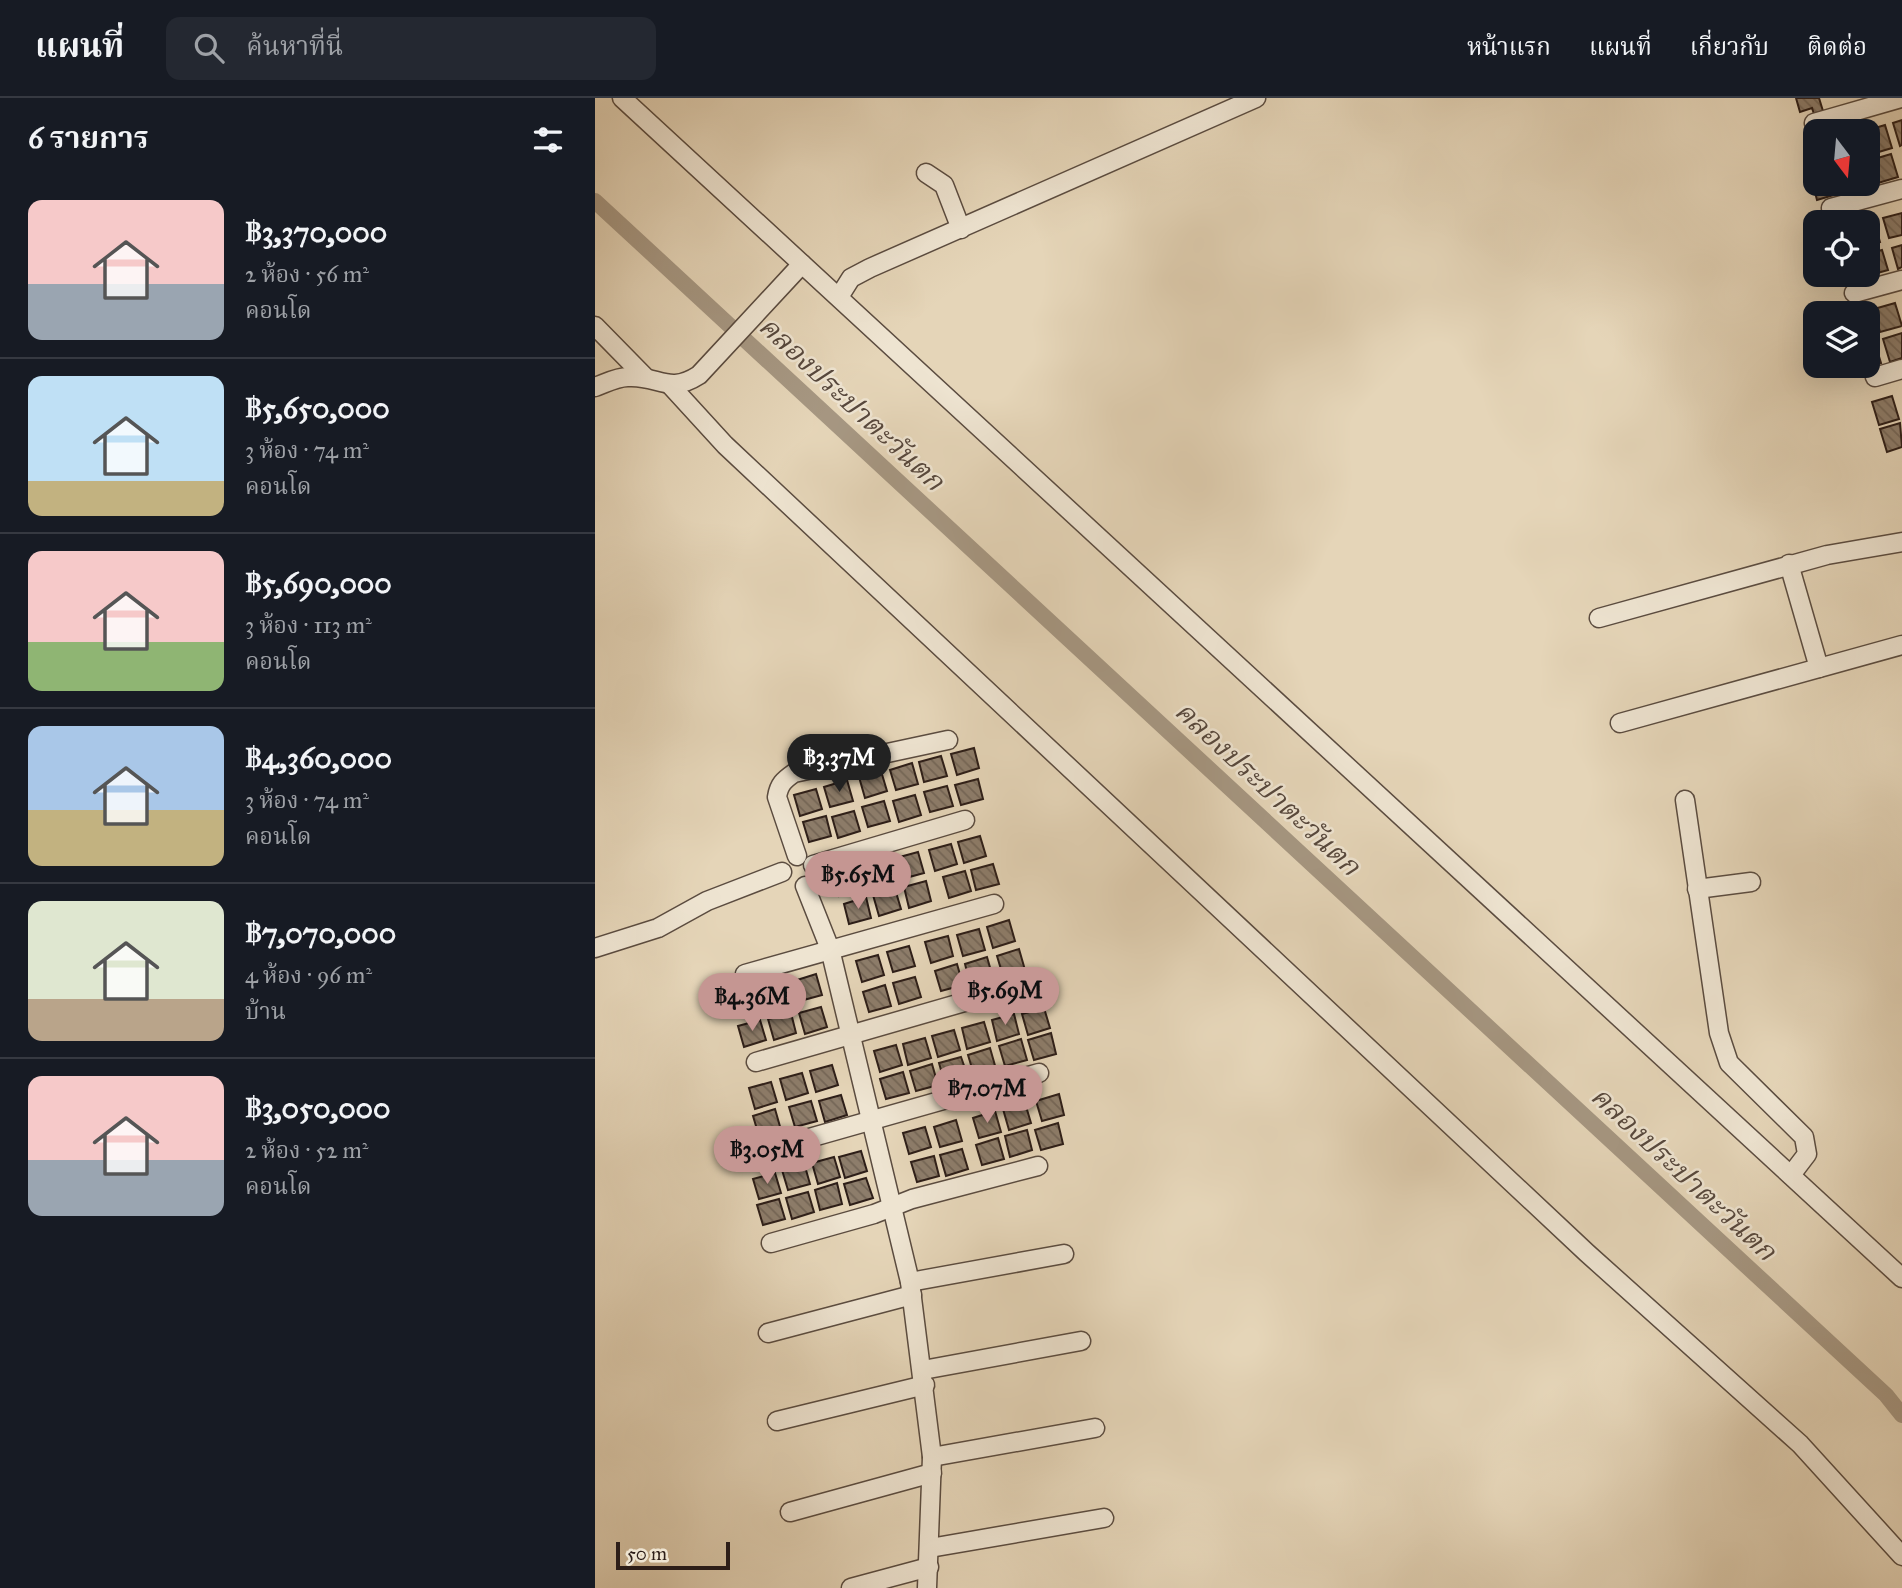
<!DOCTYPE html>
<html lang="th">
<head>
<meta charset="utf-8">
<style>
	body { margin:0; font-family:"IM FELL Great Primer","Noto Serif Thai",serif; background:#242831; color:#f1f3f6; height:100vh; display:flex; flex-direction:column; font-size:26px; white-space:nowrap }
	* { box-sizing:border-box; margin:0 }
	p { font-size:23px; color:#9ea1a6 }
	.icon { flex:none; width:38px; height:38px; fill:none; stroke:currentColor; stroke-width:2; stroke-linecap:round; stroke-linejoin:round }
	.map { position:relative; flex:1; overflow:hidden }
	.drawer { display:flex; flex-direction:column; background:#171b24; width:595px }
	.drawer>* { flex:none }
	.needle { width:46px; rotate:164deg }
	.buttons { position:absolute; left:1208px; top:21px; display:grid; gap:14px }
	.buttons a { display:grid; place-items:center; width:77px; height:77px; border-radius:14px; background:#171b24; box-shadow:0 7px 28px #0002; font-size:35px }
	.scale { position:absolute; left:21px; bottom:18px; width:114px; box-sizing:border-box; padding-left:7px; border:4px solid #2d1e18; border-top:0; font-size:19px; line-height:24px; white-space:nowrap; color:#2d1e18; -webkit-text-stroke:5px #eee4d1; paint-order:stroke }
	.price { position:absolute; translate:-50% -60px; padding:0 16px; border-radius:24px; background:#c59692; color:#111; font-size:23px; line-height:46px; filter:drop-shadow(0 2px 4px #0008) }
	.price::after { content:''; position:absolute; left:50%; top:42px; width:21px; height:16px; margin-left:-10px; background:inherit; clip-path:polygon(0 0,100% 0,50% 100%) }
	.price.current { background:#222; color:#fff }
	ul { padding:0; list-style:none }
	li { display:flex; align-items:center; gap:21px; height:175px; padding:0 28px }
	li+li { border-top:2px solid #363941 }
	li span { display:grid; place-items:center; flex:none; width:196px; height:140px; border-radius:14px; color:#555 }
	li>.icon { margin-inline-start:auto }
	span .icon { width:84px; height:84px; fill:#fffc; stroke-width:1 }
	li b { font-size:30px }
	h2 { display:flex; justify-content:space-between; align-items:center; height:84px; padding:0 28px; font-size:30px }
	header { display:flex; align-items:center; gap:42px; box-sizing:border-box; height:98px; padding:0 35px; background:#171b24; border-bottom:2px solid #363941 }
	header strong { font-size:33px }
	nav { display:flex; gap:38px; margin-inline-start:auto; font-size:24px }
	.search { width:490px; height:63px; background:#242831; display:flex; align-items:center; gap:18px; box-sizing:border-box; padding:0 24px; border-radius:14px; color:#9ea1a6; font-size:26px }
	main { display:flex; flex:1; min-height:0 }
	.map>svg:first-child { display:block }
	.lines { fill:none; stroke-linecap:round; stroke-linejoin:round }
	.canal { stroke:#a69782; stroke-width:16 }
	.building { fill:url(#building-back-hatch); stroke:#2d1e18; stroke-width:2 }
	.minor-casing { stroke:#5b4c40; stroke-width:21 }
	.minor { stroke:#eee4d1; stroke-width:18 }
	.labels { text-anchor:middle; stroke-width:5; stroke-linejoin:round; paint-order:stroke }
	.water-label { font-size:28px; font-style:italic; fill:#57483d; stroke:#eee4d1 }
</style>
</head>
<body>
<header>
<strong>แผนที่</strong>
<div class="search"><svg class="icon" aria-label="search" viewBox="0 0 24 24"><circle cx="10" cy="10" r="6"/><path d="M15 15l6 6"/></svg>ค้นหาที่นี่</div>
<nav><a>หน้าแรก</a><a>แผนที่</a><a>เกี่ยวกับ</a><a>ติดต่อ</a></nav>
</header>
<main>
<section class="drawer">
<h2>6 รายการ<svg class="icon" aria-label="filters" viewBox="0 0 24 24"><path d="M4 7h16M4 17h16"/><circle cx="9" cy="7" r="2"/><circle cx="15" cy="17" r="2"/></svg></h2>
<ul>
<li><span style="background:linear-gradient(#f6c9c9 60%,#9aa5b1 0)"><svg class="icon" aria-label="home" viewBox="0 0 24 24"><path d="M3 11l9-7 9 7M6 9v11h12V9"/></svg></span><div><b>฿3,370,000</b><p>2 ห้อง · 56 m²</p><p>คอนโด</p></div></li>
<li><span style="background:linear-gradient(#bfe0f5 75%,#c2b280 0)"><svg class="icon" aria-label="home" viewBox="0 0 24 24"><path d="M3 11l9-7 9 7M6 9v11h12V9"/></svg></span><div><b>฿5,650,000</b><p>3 ห้อง · 74 m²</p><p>คอนโด</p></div></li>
<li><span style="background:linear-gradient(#f6c9c9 65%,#8fb573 0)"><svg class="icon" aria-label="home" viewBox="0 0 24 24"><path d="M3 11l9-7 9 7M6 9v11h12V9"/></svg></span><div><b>฿5,690,000</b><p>3 ห้อง · 113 m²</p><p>คอนโด</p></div></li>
<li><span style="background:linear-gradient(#a9c7e8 60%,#c2b280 0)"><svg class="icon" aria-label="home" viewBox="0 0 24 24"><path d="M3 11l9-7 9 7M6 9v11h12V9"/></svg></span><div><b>฿4,360,000</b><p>3 ห้อง · 74 m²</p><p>คอนโด</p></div></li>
<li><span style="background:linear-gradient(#dfe7d0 70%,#b9a48a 0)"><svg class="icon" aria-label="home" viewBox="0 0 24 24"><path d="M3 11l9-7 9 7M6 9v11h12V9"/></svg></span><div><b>฿7,070,000</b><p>4 ห้อง · 96 m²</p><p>บ้าน</p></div></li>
<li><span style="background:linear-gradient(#f6c9c9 60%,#9aa5b1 0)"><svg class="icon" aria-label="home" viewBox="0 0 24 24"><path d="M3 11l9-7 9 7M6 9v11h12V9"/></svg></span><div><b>฿3,050,000</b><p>2 ห้อง · 52 m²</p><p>คอนโด</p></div></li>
</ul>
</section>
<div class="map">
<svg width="1307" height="1490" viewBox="0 0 1307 1490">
	<defs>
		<pattern id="building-back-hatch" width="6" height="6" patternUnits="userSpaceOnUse" patternTransform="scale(1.75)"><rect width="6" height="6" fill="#8d7d6b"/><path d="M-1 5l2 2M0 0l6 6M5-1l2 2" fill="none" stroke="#746657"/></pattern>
	</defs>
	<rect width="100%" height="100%" fill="#e5d5b8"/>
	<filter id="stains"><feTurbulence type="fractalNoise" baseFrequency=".00286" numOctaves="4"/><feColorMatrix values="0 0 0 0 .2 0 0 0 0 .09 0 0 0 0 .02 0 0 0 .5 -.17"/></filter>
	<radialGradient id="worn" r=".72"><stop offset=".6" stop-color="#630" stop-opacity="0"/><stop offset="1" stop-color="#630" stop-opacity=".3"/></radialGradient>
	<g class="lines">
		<!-- canal -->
		<polyline class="canal" points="0,103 1291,1297 1307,1317"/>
	</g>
	<!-- building -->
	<g class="building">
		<polygon points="1201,0 1224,0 1228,13 1219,16 1217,10 1205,14"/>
		<polygon points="1307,22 1307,47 1305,48 1298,25"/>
		<polygon points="1290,27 1297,50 1277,56 1270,33"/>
		<polygon points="1220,47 1220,72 1218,73 1211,50"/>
		<polygon points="1296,56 1303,79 1283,85 1276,62"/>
		<polygon points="1220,78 1220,86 1239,86 1242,96 1222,102 1216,79"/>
		<polygon points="1307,115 1307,137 1294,140 1288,120"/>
		<polygon points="1279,123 1285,144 1272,148 1272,125"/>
		<polygon points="1307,147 1307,169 1303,171 1297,150"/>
		<polygon points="1287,152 1293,172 1272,178 1272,156"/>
		<polygon points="1300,205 1307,228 1285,234 1279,211"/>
		<polygon points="1307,235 1307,260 1295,264 1288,241"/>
		<polygon points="1279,242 1286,265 1265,271 1264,268 1272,268 1272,244"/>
		<polygon points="1297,298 1304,321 1284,327 1277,304"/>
		<polygon points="1305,325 1307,349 1292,354 1285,331"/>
		<polygon points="379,650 384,670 362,677 356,656"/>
		<polygon points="346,658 352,678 329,684 324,664"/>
		<polygon points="317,665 323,686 301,692 295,672"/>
		<polygon points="286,673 292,693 270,700 264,679"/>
		<polygon points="383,681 388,701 366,707 360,687"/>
		<polygon points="252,682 258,703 235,709 229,689"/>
		<polygon points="352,688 358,708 335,714 329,694"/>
		<polygon points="221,691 227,711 205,718 199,697"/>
		<polygon points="320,697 326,717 304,724 298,703"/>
		<polygon points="289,703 295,723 273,729 267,709"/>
		<polygon points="259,713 265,733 243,740 237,719"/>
		<polygon points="231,718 236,738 214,744 208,724"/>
		<polygon points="385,738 391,758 369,765 363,744"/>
		<polygon points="356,746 362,766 340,773 334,752"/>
		<polygon points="323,754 329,775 307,781 301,760"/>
		<polygon points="292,762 298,783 276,789 270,769"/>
		<polygon points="398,766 404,786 381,792 376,772"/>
		<polygon points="260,771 266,791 244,798 238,777"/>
		<polygon points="370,773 376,793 354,800 348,779"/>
		<polygon points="331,783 336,803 314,810 309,789"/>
		<polygon points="300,791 306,811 284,818 278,797"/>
		<polygon points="271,799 276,820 254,826 249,806"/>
		<polygon points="414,822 420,843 398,850 392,829"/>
		<polygon points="384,831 390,852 368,858 362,837"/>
		<polygon points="353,838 358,858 336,865 330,844"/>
		<polygon points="314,848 320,868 298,874 292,854"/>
		<polygon points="424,851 430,872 408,878 402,858"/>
		<polygon points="283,857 289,877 267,884 261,863"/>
		<polygon points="392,859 398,880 375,886 370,866"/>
		<polygon points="362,866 368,887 346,893 340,873"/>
		<polygon points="221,876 227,897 205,903 199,883"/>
		<polygon points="320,879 326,899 304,906 298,885"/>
		<polygon points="189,884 195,904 173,911 167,890"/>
		<polygon points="290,887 296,908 274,914 268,894"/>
		<polygon points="164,892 170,913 148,919 142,899"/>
		<polygon points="226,909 232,929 210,936 204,915"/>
		<polygon points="449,910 455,930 433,937 427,916"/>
		<polygon points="196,915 201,935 179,942 173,921"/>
		<polygon points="419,916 424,936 402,943 397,922"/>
		<polygon points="165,922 171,942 149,949 143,928"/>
		<polygon points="389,924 395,944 372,951 367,930"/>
		<polygon points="359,932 365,952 343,959 337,938"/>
		<polygon points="456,935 461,956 439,962 433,942"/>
		<polygon points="330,940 336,960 313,967 308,946"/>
		<polygon points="426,941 432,962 410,968 404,948"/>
		<polygon points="301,947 307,967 285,974 279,953"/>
		<polygon points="395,950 401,971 379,977 373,957"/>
		<polygon points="366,959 373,979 350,986 344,965"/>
		<polygon points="337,966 343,987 321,993 315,973"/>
		<polygon points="237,967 243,987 221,994 215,973"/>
		<polygon points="308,974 314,995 291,1001 285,981"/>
		<polygon points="207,975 213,995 191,1002 185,981"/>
		<polygon points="176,984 182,1004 160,1011 154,990"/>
		<polygon points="464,996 469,1017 447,1023 441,1003"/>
		<polygon points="246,997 252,1017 230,1024 224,1003"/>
		<polygon points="216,1003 222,1023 200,1029 194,1009"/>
		<polygon points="430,1005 436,1025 414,1032 408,1011"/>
		<polygon points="180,1011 186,1032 164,1038 158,1018"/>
		<polygon points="400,1013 406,1034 384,1040 378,1020"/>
		<polygon points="361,1022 367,1043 345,1049 339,1029"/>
		<polygon points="463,1025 468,1046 446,1052 440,1032"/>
		<polygon points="330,1029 336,1049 314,1056 308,1035"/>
		<polygon points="432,1032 437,1052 415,1059 410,1038"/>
		<polygon points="403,1040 409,1061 387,1067 381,1047"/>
		<polygon points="367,1051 373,1071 351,1078 345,1057"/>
		<polygon points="266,1053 272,1073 250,1080 244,1059"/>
		<polygon points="339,1058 344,1078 322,1084 316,1064"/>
		<polygon points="239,1059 245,1079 223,1086 217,1065"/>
		<polygon points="209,1065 215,1086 193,1092 187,1072"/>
		<polygon points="180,1075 186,1095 164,1101 158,1081"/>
		<polygon points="271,1080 278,1100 255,1107 249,1086"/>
		<polygon points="242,1085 247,1106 225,1112 220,1092"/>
		<polygon points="213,1094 219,1114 197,1121 191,1100"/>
		<polygon points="184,1101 190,1121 168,1127 162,1107"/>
	</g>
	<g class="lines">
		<defs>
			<g id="minor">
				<polyline points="27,0 1307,1180"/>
				<polyline points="1219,25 1306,0"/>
				<polyline points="331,75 349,87 366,131"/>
				<polyline points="1236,110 1307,91"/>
				<polyline points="1259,195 1307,182"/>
				<polyline points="244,199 256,180 275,170 661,0"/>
				<polyline points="0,228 51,280"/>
				<polyline points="1280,279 1307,271"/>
				<polyline points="76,288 130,347 992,1155 1205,1346 1307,1458"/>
				<path d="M0 289C11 285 22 279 33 279 64 277 73 297 104 277L207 166"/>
				<polyline points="1194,466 1224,570"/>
				<polyline points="1004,520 1232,457 1307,444"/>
				<polyline points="1025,625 1307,547"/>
				<polyline points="1090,702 1124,935 1134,965 1209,1039 1212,1056 1196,1077"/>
				<path d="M202 758 182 699C184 686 189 682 199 675L353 642"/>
				<polyline points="218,767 370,722"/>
				<polyline points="210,788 235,851 315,1184 337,1359 332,1490"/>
				<polyline points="1102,791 1156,784"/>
				<polyline points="0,850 63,830 112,803 187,774"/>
				<polyline points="150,876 399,806"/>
				<polyline points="161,964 425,888"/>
				<polyline points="165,1054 444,975"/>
				<polyline points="176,1145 279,1116 317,1101 443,1068"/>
				<polyline points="315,1184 469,1156"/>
				<polyline points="173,1235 317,1197"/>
				<polyline points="328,1272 486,1243"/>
				<polyline points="182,1323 330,1287"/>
				<polyline points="337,1359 500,1330"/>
				<polyline points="195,1414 337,1375"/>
				<polyline points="335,1450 509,1420"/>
				<polyline points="256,1490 334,1469"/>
			</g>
		</defs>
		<!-- minor casing -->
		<use href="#minor" class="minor-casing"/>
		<!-- minor -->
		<use href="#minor" class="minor"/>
	</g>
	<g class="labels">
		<!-- water labels -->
		<g class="water-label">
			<text transform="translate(257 305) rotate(43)" y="10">คลองประปาตะวันตก</text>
			<text transform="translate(673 690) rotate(43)" y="10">คลองประปาตะวันตก</text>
			<text transform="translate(1089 1075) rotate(43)" y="10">คลองประปาตะวันตก</text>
		</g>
	</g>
	<rect width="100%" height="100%" filter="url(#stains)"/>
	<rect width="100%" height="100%" fill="url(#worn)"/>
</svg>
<div class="buttons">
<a><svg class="needle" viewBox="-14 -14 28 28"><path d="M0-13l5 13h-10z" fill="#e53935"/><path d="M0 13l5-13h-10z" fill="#9ea1a6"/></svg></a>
<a><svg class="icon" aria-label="locate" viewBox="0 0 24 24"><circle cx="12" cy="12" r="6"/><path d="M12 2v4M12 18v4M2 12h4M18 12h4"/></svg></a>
<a><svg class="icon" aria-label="layers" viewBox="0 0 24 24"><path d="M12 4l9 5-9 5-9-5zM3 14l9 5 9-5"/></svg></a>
</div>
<div class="scale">50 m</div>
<b class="price current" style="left:244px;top:696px">฿3.37M</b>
<b class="price" style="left:263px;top:813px">฿5.65M</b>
<b class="price" style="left:410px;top:929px">฿5.69M</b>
<b class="price" style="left:157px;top:935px">฿4.36M</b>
<b class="price" style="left:392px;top:1027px">฿7.07M</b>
<b class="price" style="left:172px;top:1088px">฿3.05M</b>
</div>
</main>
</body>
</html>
